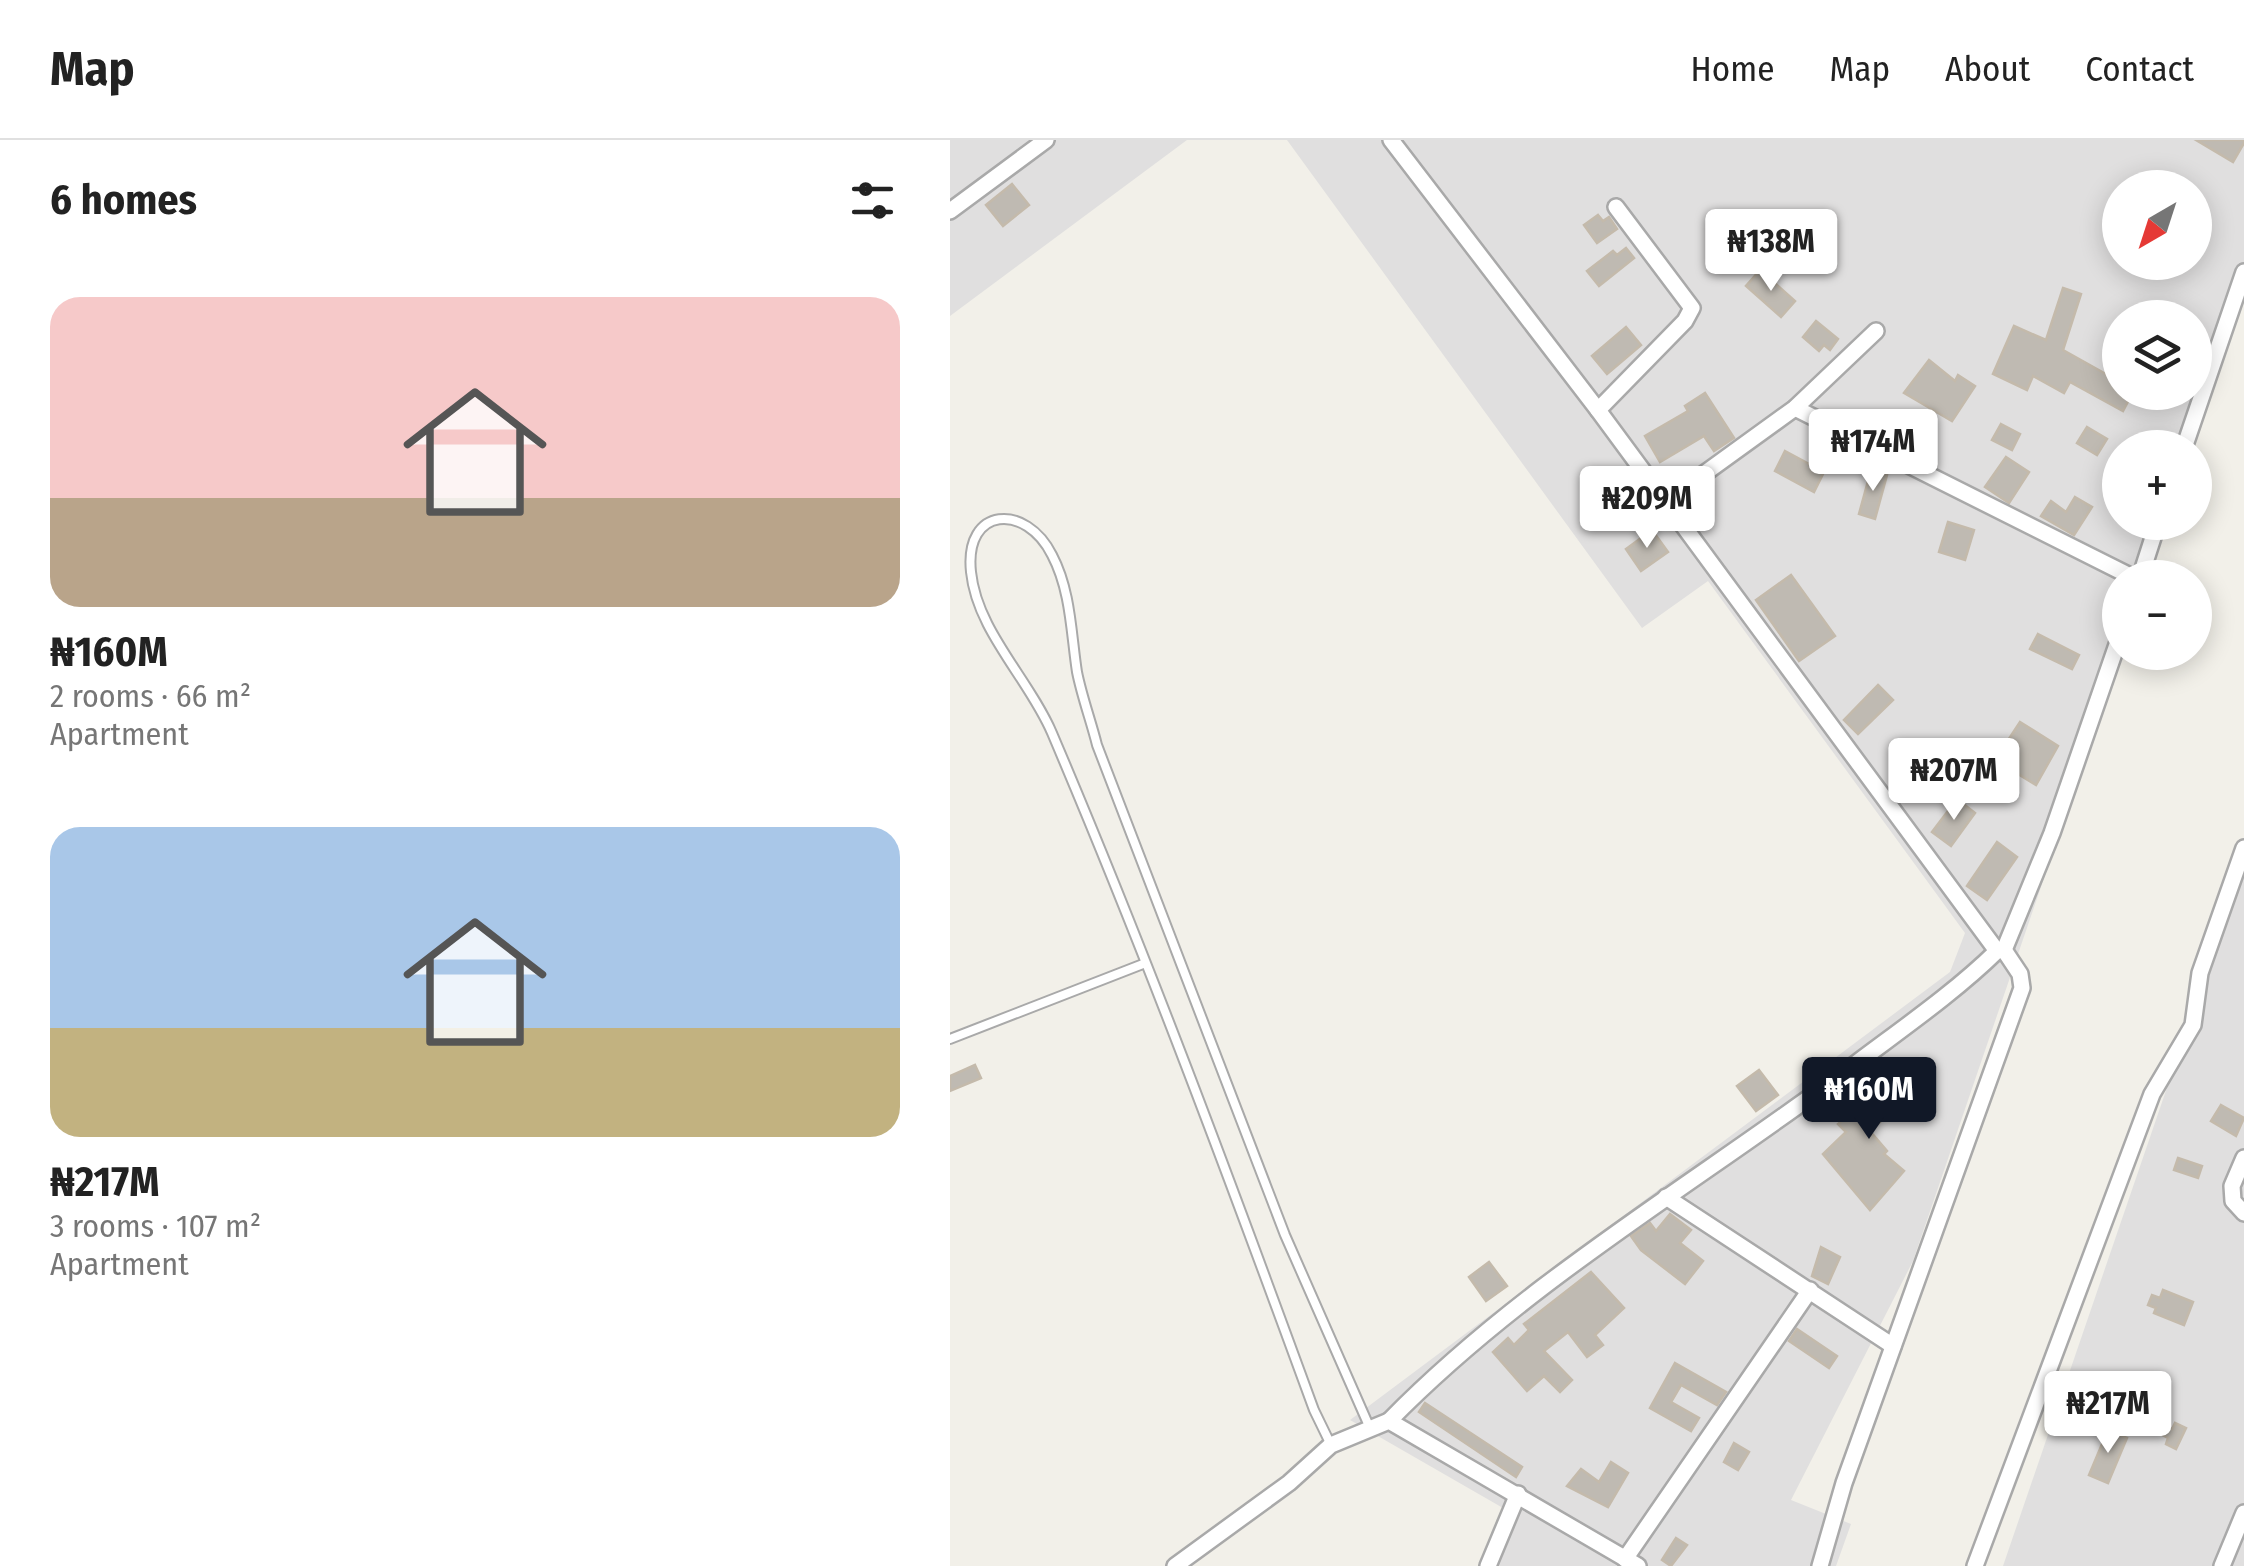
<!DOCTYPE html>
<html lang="en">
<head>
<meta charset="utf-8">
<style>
	body { margin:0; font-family:"Fira Sans Condensed",sans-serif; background:#f2f2f2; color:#222; height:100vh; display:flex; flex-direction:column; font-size:38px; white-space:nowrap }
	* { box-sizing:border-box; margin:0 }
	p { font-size:32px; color:#767676 }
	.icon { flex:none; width:55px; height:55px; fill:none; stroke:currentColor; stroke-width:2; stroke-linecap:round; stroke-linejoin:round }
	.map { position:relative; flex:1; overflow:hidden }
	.drawer { display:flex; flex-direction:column; background:#fff; width:950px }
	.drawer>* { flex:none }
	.needle { width:65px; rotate:219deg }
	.buttons { position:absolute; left:1152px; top:30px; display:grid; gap:20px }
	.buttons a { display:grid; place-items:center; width:110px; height:110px; border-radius:50%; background:#fff; box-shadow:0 5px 25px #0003; font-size:50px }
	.price { position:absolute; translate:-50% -85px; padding:0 22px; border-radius:10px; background:#fff; color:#222; font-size:32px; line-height:65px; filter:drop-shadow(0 2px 5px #0008) }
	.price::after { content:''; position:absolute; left:50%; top:60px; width:30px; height:22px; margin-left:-15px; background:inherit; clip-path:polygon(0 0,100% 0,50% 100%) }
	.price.selected { background:#111827; color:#fff }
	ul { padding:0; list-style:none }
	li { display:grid; align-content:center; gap:20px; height:530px; padding:0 50px }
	li span { display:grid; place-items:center; height:310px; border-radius:30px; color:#555 }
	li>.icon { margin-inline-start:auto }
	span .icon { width:180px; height:180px; fill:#fffc; stroke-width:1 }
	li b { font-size:42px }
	h2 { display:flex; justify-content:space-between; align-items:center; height:120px; padding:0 50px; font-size:42px }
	header { display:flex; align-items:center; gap:60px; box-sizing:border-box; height:140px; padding:0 50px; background:#fff; border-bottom:2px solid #e0e0e0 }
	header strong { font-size:48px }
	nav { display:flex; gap:55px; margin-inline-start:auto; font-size:35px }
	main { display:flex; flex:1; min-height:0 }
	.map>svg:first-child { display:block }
	.residential { fill:#e0dfdf; fill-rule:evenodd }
	.building { fill:#bfbab2; stroke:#c4baab; stroke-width:2.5 }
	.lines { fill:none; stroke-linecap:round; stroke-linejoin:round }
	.service-casing { stroke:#a9a9a9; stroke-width:12 }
	.minor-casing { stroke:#a9a9a9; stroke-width:20 }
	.service { stroke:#fff; stroke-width:8 }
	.minor { stroke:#fff; stroke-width:15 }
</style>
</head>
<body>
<header>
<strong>Map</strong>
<nav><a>Home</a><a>Map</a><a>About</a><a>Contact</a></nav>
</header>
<main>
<section class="drawer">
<h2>6 homes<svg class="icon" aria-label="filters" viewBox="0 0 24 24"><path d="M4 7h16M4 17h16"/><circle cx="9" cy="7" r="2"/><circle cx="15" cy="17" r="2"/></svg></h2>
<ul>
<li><span style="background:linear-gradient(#f6c9c9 65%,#b9a48a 0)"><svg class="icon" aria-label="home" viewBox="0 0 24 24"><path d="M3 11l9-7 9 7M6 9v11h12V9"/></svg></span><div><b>₦160M</b><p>2 rooms · 66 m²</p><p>Apartment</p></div></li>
<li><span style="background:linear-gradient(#a9c7e8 65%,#c2b280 0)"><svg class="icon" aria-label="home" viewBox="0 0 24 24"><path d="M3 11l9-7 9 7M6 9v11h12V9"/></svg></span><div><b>₦217M</b><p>3 rooms · 107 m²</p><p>Apartment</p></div></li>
</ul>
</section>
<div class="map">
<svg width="1294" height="1426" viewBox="0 0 1294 1426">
	<rect width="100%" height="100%" fill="#f2f0e9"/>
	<!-- residential -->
	<g class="residential">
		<polygon points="0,0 237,0 0,176"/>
		<path d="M337 0H1294V158L1242 307 1170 308V382L1216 383 1197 437 1170 438 1171 513 963 1121 841 1360 901 1384 886 1426H529L553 1368 400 1280 1000 832 1015 793 758 441 692 488ZM1170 48H1245V122H1170ZM1170 178H1245V252H1170Z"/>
		<polygon points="1294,723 1294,1426 1053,1426"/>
	</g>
	<!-- building -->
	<g class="building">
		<polygon points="1246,0 1294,0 1294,3 1283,22"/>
		<polygon points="62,44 79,65 53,86 36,65"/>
		<polygon points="648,75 653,81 659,77 667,89 647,103 634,85"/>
		<polygon points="676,108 684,118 649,146 637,131 663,111 667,115"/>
		<polygon points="810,130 845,161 831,177 796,146"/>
		<polygon points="1113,148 1131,154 1113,210 1170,242 1170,252 1183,252 1173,271 1120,242 1114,253 1083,236 1077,250 1043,234 1064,186 1096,200"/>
		<polygon points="866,181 888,199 880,210 874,205 869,211 853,197"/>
		<polygon points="676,187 691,205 657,234 642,216"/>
		<polygon points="979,220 1005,241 1008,235 1025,246 1002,281 954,253"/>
		<polygon points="755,253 784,298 764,311 754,296 710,322 695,296 738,271 735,266"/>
		<polygon points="1051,284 1070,294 1062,310 1042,300"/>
		<polygon points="1137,287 1157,299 1147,315 1127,303"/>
		<polygon points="835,311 874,332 864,352 825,331"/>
		<polygon points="1056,317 1079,332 1059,363 1035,347"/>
		<polygon points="921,330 937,335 925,379 909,374"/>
		<polygon points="1125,357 1142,367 1124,395 1091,376 1101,361 1116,372"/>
		<polygon points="998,382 1024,390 1015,420 989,412"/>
		<polygon points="702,390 718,412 691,431 676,409"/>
		<polygon points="841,435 885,496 849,521 806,460"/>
		<polygon points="1088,494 1129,515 1122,529 1080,509"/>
		<polygon points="928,545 943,560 908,594 894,580"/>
		<polygon points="1070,582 1108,606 1086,645 1045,620"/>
		<polygon points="1007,659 1025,673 1001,706 982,692"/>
		<polygon points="1047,702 1067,717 1037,760 1017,746"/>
		<polygon points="931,919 962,953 920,991 937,1011 934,1014 954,1031 920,1070 873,1014 896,992 888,984 903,971 907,977 937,950 918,929"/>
		<polygon points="25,925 31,938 0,951 0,936"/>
		<polygon points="809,930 828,955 806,971 787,946"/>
		<polygon points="1271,965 1294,978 1286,996 1261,981"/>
		<polygon points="1228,1018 1252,1026 1248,1038 1224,1030"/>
		<polygon points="720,1074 741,1090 730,1103 753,1121 735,1144 691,1110 681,1096 700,1083 706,1091"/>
		<polygon points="871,1107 890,1117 878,1144 862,1136"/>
		<polygon points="539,1122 557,1146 536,1161 519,1137"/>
		<polygon points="641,1132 674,1168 645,1195 653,1205 637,1217 618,1192 594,1211 622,1240 610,1252 594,1236 577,1251 543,1212 558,1198 564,1205 579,1190 574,1184"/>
		<polygon points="1213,1150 1243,1162 1234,1185 1204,1173 1206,1168 1198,1165 1202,1155 1210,1158"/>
		<polygon points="847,1189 887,1216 879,1228 839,1201"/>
		<polygon points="725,1223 776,1252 767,1265 731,1245 721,1262 749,1278 741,1291 700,1268"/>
		<polygon points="475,1263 572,1327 566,1337 469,1272"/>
		<polygon points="1225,1283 1236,1288 1226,1309 1216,1304 1218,1298 1212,1295 1216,1286 1222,1289"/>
		<polygon points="1158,1290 1177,1298 1158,1343 1139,1335"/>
		<polygon points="784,1303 799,1312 788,1330 774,1322"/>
		<polygon points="661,1322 678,1333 658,1367 617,1346 631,1329 649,1342"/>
		<polygon points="726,1398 737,1405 721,1426 712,1420"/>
	</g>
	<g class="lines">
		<defs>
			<g id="service">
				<polyline points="0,899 193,824"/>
				<path d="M381 1305 364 1270C281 1043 197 816 102 593 79 539 27 491 21 432 14 366 76 363 102 415 121 451 121 493 127 532 132 557 141 581 147 605L335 1095 419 1286"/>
			</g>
			<g id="minor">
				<polyline points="441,0 648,270 1047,811"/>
				<polyline points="0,71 96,0"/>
				<polyline points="845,268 1184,438"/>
				<polyline points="648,270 735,181 742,168 666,67"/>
				<polyline points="1234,308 1294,132"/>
				<polyline points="715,362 845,268 926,191"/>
				<polyline points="1190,438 1208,382"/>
				<polyline points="1054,810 1102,693 1170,496"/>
				<polyline points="1294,1018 1282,1046 1283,1061 1294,1073"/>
				<polyline points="716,1057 943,1206"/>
				<path d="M439 1281C575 1142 749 1041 904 925 953 888 1004 853 1047 811L1054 810 1070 834 1072 848 894 1343 870 1426"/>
				<polyline points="675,1419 860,1150"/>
				<polyline points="225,1426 339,1343 381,1305 439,1281 688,1426"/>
				<polyline points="538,1426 568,1354"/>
				<polyline points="1025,1426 1202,954 1243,885 1250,833 1294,708"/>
				<polyline points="1272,1426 1294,1373"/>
			</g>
		</defs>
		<!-- service casing -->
		<use href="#service" class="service-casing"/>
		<!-- minor casing -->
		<use href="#minor" class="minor-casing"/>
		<!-- service -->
		<use href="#service" class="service"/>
		<!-- minor -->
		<use href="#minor" class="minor"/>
	</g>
</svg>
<div class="buttons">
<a><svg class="needle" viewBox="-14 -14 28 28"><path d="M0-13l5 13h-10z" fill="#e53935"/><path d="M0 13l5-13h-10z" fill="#767676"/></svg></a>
<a><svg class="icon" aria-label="layers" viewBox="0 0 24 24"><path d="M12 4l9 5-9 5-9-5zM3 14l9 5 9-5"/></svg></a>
<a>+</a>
<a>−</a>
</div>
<b class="price" style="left:821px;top:154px">₦138M</b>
<b class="price" style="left:923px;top:354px">₦174M</b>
<b class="price" style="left:697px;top:411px">₦209M</b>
<b class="price" style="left:1004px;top:683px">₦207M</b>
<b class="price selected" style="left:919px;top:1002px">₦160M</b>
<b class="price" style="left:1158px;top:1316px">₦217M</b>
</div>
</main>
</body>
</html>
